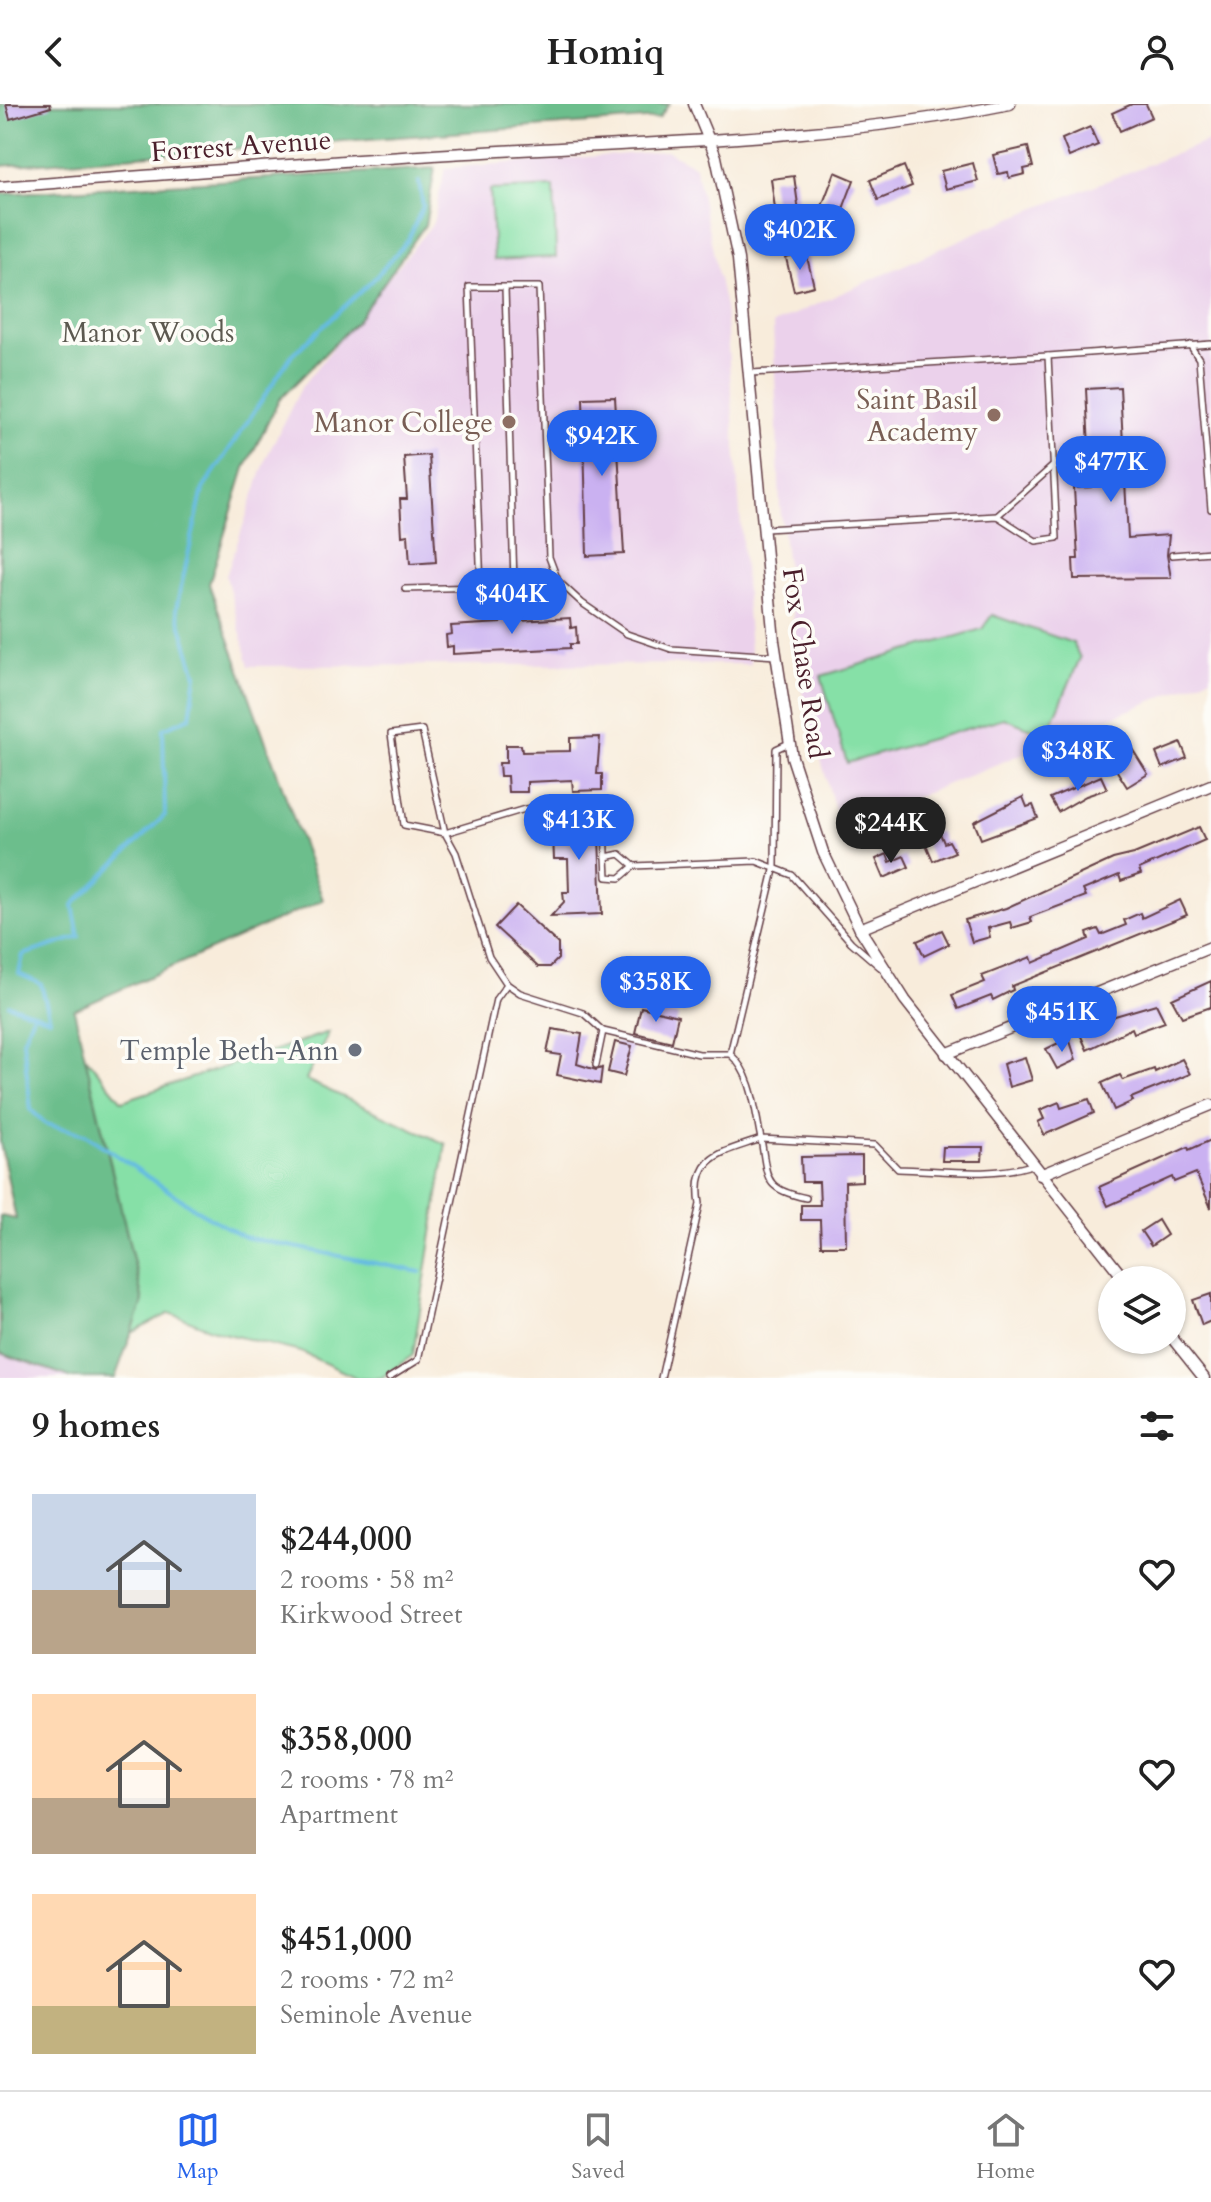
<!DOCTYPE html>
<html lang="en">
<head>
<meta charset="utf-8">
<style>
	body { margin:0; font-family:Cardo,serif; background:#f6f6f6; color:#222; height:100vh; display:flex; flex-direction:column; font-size:30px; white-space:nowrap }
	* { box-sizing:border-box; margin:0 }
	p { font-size:26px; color:#767676 }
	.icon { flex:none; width:44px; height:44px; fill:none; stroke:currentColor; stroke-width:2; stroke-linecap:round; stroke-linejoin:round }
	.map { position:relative; height:1274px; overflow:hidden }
	.panel { display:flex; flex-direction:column; background:#fff; flex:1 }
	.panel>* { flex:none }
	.buttons { position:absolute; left:1098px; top:1162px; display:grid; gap:16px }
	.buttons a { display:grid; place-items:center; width:88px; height:88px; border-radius:50%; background:#fff; box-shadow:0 2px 6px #0004; font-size:40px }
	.price { position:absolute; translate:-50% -68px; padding:0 18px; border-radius:28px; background:#2563eb; color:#fff; font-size:26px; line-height:52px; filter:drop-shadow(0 2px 4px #0008) }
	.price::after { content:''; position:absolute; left:50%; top:48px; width:24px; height:18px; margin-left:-12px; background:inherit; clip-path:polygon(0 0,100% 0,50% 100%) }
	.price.current { background:#222; color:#fff }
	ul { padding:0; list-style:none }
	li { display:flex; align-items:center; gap:24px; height:200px; padding:0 32px }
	li span { display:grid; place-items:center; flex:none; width:224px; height:160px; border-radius:0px; color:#555 }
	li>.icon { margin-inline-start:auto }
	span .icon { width:96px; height:96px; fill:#fffc; stroke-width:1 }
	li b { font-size:34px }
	h2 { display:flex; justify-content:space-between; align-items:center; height:96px; padding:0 32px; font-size:34px }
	header { display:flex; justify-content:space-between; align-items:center; height:104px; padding:0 32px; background:#fff; font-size:36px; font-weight:600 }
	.dock { display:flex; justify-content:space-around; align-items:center; height:112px; border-top:2px solid #e0e0e0; background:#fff; font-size:22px; color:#767676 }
	.dock a { display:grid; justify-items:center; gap:4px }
	.dock .current { color:#2563eb }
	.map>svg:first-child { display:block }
	.built { fill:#ebd1eb }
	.green { fill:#86e0a7; stroke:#688069; stroke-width:2 }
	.forest { fill:#6cbe8c; stroke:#5b6e5c; stroke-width:2 }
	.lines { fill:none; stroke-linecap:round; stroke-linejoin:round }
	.stream { stroke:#65bbe2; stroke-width:4 }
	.building { fill:#cab1f1 }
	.lane-casing { stroke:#643e45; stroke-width:8 }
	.street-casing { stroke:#643e45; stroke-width:13 }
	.lane { stroke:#fff; stroke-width:5 }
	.street { stroke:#fff; stroke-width:10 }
	.education-dot { fill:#8d6e63; stroke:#fdfcf7; stroke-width:3 }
	.worship-dot { fill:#6b7280; stroke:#fdfcf7; stroke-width:3 }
	.labels { text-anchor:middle; stroke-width:7; stroke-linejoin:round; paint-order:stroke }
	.street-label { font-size:28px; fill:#4a1f2b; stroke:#fdfcf7 }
	.park-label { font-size:28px; fill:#5c5950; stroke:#fdfcf7 }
	.education-label { font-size:28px; fill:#785e54; stroke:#fdfcf7; text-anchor:end }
	.worship-label { font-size:28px; fill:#5b616d; stroke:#fdfcf7; text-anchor:end }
</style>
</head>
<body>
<header><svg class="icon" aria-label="back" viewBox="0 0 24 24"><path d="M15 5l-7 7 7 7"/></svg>Homiq<svg class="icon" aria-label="person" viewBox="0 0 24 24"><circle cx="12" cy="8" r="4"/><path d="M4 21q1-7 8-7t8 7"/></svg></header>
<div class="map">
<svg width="1211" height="1274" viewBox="0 0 1211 1274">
	<rect width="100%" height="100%" fill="#fdfcf7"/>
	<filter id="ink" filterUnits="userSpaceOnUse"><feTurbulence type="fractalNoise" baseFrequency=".0125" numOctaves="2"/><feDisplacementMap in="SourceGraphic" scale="16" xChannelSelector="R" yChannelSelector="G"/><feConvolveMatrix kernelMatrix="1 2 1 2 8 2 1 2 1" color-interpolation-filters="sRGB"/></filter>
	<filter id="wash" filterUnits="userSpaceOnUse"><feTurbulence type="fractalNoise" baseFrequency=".006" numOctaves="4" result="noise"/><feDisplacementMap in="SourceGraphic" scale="32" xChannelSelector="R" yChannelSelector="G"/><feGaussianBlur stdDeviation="1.8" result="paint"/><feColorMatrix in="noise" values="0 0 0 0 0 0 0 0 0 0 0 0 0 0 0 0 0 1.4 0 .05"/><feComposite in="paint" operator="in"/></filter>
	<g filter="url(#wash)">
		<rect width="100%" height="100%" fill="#f8ecdb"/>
		<!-- built -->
		<g class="built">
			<polygon points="1211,36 1211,573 840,724 802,587 780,402 773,220 986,124"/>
			<polygon points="667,47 695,62 725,203 751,560 249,562 226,472 267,352 301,284 433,119 445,64"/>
			<polygon points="0,1249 73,1274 0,1274"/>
		</g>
		<!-- green -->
		<g class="green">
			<polygon points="554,83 556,153 494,156 490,86"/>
			<polygon points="992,511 1073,539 1080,554 1047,631 1004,614 847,659 821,572 982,525"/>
			<polygon points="329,928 306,976 446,1040 413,1251 381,1274 357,1274 301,1248 219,1228 170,1209 132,1229 143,1197 85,952 122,997"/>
		</g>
		<!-- forest -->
		<g class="forest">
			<polygon points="0,0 669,0 659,14 0,62"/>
			<polygon points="435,64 425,121 356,218 279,296 245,364 209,480 323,796 74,906 143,1198 115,1274 73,1274 0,1249 0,1112 16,1115 0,1038 0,90"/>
		</g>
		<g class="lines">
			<!-- stream -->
			<g class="stream">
				<polyline points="9,901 50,915 41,880 19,870 23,851 79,833 73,801 165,711 163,625 190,613 196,571 176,505 203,385 291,252 373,176 408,136 423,102 419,78"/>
				<polyline points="34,909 23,936 31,1006 46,1020 85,1030 200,1108 244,1133 420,1168"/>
			</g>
		</g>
		<g id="blocks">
			<!-- building -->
			<g class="building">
				<polygon points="6,0 50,0 51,3 10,15"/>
				<polygon points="1132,0 1146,0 1152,13 1120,27 1112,9"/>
				<polygon points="1090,23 1098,41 1069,53 1062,35"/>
				<polygon points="1028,43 1033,63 1024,65 1025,70 1009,74 1008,68 998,70 993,51"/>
				<polygon points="973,59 978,77 946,85 941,67"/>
				<polygon points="904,62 912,82 878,96 870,76"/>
				<polygon points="835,68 854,76 841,110 822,102"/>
				<polygon points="794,72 799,108 776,112 771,75"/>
				<polygon points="806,149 814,182 794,187 786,154"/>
				<polygon points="1120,283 1128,434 1169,431 1167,451 1171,474 1074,475 1073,455 1078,455 1074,384 1091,383 1086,285"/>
				<polygon points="615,293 624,450 587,452 583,294"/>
				<polygon points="429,351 436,458 410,460 408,431 402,432 400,395 407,395 404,353"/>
				<polygon points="520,510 520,517 570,514 571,524 576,523 577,540 570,540 570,544 453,550 453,542 447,543 446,531 452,530 451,522 501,519 500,511"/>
				<polygon points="600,633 597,670 602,670 602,686 573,687 572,676 527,678 527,688 508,688 507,672 500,672 499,659 506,659 506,641 521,641 522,648 570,647 570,634"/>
				<polygon points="1181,639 1187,654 1162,664 1156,649"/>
				<polygon points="1131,643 1148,670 1127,683 1110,656"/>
				<polygon points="1101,672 1107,685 1086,692 1058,708 1050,694"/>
				<polygon points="1023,693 1027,703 1033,701 1038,714 981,735 974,718"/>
				<polygon points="598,708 602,810 551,812 564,798 563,788 569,788 568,755 554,755 552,710"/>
				<polygon points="1199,723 1205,736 1139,765 1141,770 1121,777 1119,771 1083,786 1086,792 1030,813 1032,818 1012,824 1010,818 988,824 990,833 972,838 965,816 1006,804 1113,755 1134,750"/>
				<polygon points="939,727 944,739 949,737 955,748 933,757 923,733"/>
				<polygon points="887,750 890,758 904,752 909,763 884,774 876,755"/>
				<polygon points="1180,796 1187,811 1012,882 1013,886 993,896 991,892 958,905 952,891 985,878 982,872 1031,853 1033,859 1089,835 1087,829 1098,825 1101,831 1126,821 1124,816 1140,809 1142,814"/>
				<polygon points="516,801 558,840 558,855 550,863 538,863 495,823"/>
				<polygon points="942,826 949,840 924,852 917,837"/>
				<polygon points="1211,877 1211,903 1182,913 1172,895"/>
				<polygon points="1156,900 1165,918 1134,929 1132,924 1087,946 1080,930 1115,912"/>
				<polygon points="641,903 678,912 672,938 635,929"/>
				<polygon points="552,925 582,930 577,960 596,966 602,964 600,980 557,971 561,951 547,949"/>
				<polygon points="1069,934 1076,956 1057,965 1046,945"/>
				<polygon points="615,938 632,942 624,972 608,968"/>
				<polygon points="1025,953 1032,976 1009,983 1003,960"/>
				<polygon points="1182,955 1190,970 1131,994 1133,997 1114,1006 1102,979 1120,971 1123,976 1154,965 1155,968"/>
				<polygon points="1089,995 1094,1009 1044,1031 1038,1018 1044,1015 1040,1006 1059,998 1061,1004"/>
				<polygon points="1211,1036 1211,1104 1196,1069 1174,1078 1172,1073 1108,1102 1099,1083 1188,1043 1189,1046"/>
				<polygon points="943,1043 983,1043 982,1057 942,1057"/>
				<polygon points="862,1052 862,1077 845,1078 846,1142 821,1142 820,1116 801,1116 801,1101 820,1101 819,1078 802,1078 801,1053"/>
				<polygon points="1158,1116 1167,1131 1151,1142 1141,1127"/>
				<polygon points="1211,1190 1211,1217 1202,1221 1193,1196"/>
			</g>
		</g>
	</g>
	<g filter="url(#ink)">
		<use href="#blocks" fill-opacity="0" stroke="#643e45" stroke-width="2"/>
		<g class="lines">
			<defs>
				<g id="lane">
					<polyline points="505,184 514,478"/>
					<polyline points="1190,241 1199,255 1211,405"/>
					<polyline points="1048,252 1211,240"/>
					<polyline points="751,269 1048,252 1057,434 1036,437 997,412 765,425"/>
					<polyline points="997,412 1053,362"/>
					<polyline points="1172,451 1211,448"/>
					<polyline points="558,477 481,483 469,183 539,183 549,453 558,477 582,499 627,530 671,545 776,552"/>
					<polyline points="405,485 481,483"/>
					<polyline points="606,753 607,773 620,774 634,762"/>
					<polyline points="603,927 583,909 520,889 507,880 489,853 456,749 445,729 422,626 391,630 404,721 445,729 525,705 596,699 605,704 606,753 620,750 634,762 756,757 792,771 851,838 880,863"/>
					<path d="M730 950C753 970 755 1007 761 1035L875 1041 898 1065C942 1066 990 1074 1032 1061"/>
					<polyline points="596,961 603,927 699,950 730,950 775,762 776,645 789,639"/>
					<polyline points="389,1274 418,1256 496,895 507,880"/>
					<path d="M661 1274 700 1100C692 1051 722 1049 761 1035 768 1075 763 1085 806 1094"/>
				</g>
				<g id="street">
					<polyline points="694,0 716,53 738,155 774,537 792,653 823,748 860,825 905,896 1125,1176"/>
					<path d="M0 83C161 71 323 57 484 48 659 38 838 35 1010 0"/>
					<polyline points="860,825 1211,681"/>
					<polyline points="946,950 1211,843"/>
					<polyline points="1040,1071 1211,1001"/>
					<polyline points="1172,1234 1204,1274"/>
				</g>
			</defs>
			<!-- lane casing -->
			<use href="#lane" class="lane-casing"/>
			<!-- street casing -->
			<use href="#street" class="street-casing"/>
			<!-- lane -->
			<use href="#lane" class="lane"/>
			<!-- street -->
			<use href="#street" class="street"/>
		</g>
	</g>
	<!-- markers -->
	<g class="education-dot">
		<circle cx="994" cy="311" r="8"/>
		<circle cx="509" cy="318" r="8"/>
	</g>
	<circle class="worship-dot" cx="355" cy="946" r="8"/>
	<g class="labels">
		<!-- street labels -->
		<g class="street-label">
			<text transform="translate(241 41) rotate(-4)" y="10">Forrest Avenue</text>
			<text transform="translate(806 559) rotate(82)" y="10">Fox Chase Road</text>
		</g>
		<!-- park labels -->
		<g class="park-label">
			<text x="148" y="238">Manor Woods</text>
		</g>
		<!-- education labels -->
		<g class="education-label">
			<text x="978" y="305">Saint Basil<tspan x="978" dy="32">Academy</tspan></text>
			<text x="493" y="328">Manor College</text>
		</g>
		<!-- worship labels -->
		<g class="worship-label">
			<text x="339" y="956">Temple Beth-Ann</text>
		</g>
	</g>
</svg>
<div class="buttons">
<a><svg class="icon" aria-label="layers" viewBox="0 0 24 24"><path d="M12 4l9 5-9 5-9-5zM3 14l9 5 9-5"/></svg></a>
</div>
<b class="price" style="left:800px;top:168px">$402K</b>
<b class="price" style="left:602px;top:374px">$942K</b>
<b class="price" style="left:1111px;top:400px">$477K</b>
<b class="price" style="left:512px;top:532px">$404K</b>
<b class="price" style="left:1078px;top:689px">$348K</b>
<b class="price" style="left:579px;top:758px">$413K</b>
<b class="price current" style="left:891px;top:761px">$244K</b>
<b class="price" style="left:656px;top:920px">$358K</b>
<b class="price" style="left:1062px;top:950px">$451K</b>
</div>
<section class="panel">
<h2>9 homes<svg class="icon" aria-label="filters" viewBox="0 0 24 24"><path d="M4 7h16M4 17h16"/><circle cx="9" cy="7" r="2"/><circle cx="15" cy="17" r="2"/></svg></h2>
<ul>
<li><span style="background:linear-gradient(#c9d6e8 60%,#b9a48a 0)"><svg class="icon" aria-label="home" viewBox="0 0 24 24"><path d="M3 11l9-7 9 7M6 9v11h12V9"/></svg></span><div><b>$244,000</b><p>2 rooms · 58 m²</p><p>Kirkwood Street</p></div><svg class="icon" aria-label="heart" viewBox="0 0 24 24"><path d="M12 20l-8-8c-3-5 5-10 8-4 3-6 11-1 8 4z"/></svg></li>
<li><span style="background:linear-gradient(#ffd9b3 65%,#b9a48a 0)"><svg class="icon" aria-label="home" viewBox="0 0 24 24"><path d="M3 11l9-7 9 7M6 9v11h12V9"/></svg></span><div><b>$358,000</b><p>2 rooms · 78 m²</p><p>Apartment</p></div><svg class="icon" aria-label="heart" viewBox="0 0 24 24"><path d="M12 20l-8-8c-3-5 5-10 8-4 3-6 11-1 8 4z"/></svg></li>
<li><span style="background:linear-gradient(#ffd9b3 70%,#c2b280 0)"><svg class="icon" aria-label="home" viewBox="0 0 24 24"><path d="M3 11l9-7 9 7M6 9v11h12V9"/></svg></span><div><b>$451,000</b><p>2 rooms · 72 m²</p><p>Seminole Avenue</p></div><svg class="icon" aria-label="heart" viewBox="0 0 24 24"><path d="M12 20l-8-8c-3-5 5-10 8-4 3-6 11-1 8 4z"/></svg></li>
</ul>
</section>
<nav class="dock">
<a class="current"><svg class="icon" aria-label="map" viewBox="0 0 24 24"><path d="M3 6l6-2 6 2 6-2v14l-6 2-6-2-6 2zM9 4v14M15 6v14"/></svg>Map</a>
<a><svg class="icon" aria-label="saved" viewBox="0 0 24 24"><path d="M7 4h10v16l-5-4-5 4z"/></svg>Saved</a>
<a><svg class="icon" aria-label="home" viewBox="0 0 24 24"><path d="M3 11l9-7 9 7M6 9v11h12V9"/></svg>Home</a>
</nav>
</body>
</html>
